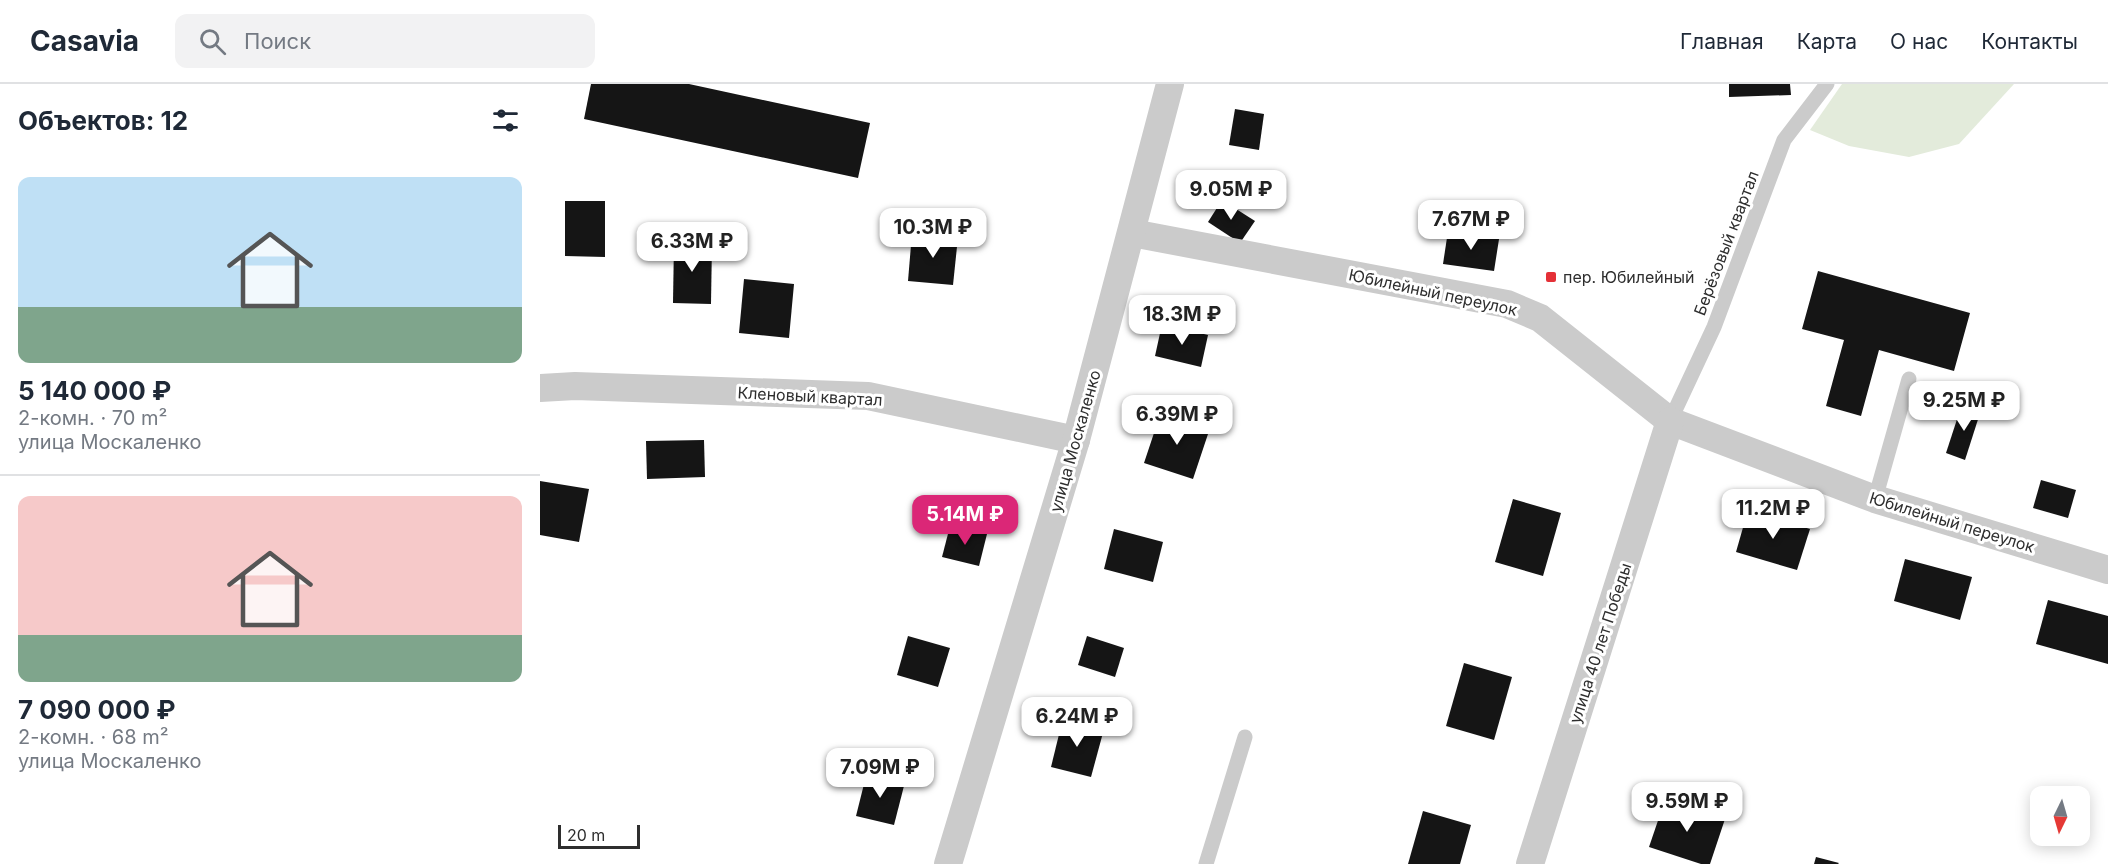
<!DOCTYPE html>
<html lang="ru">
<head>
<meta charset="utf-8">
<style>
	body { margin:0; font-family:Inter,sans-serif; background:#f2f2f3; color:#1f2937; height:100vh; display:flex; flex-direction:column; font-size:22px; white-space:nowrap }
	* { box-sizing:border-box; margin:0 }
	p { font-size:20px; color:#747a83 }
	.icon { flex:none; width:33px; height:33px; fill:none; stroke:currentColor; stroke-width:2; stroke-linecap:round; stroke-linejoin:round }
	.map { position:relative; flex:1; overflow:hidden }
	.details { display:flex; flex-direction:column; background:#fff; width:540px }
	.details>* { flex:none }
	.needle { width:39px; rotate:185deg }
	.tools { position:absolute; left:1490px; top:702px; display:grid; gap:12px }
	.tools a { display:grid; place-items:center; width:60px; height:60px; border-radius:12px; background:#fff; box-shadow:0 3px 15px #0003; font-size:30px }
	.scale { position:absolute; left:18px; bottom:15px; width:82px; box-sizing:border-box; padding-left:6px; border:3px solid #2e2e2e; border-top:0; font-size:16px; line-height:21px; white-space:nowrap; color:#2e2e2e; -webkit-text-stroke:4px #fff; paint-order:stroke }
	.price { position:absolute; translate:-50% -51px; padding:0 14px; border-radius:12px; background:#fff; color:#222; font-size:20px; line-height:39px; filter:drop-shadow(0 2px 3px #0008) }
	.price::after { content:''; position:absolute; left:50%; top:36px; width:18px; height:14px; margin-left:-9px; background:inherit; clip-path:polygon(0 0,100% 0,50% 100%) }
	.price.current { background:#db2777; color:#fff }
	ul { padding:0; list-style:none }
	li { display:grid; align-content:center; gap:12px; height:318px; padding:0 18px }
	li+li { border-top:2px solid #e0e1e3 }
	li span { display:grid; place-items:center; height:186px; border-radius:12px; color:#555 }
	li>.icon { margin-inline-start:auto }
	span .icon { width:108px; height:108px; fill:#fffc; stroke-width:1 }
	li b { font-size:26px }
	h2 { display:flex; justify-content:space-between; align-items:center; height:72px; padding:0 18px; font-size:26px }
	header { display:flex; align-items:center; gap:36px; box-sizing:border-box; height:84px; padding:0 30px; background:#fff; border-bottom:2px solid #e0e1e3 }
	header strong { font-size:28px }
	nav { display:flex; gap:33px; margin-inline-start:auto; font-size:21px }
	.search { width:420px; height:54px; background:#f2f2f3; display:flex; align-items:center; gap:15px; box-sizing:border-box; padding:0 21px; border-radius:12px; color:#747a83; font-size:22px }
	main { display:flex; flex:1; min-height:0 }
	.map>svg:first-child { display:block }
	.green { fill:#e3ebdb }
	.building { fill:#151515 }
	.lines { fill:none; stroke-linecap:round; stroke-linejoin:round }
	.lane { stroke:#cbcbcb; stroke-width:15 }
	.street { stroke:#cbcbcb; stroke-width:28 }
	.poi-dot { fill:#e43037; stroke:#fff; stroke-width:2 }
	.labels { text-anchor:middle; stroke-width:6; stroke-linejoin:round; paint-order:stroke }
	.street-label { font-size:16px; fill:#2e2e2e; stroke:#fff }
	.poi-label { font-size:16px; fill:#2e2e2e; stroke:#fff; text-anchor:start }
</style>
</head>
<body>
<header>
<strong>Casavia</strong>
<div class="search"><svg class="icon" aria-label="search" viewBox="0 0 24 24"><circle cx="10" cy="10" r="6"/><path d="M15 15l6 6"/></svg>Поиск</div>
<nav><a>Главная</a><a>Карта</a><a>О нас</a><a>Контакты</a></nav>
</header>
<main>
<section class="details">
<h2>Объектов: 12<svg class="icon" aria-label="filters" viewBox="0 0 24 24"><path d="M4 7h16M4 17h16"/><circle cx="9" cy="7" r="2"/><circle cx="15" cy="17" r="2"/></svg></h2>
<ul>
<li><span style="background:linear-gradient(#bfe0f5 70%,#7fa58c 0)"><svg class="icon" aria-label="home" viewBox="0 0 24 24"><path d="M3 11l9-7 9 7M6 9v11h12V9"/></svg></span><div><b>5 140 000 ₽</b><p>2-комн. · 70 m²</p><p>улица Москаленко</p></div></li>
<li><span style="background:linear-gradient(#f6c9c9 75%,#7fa58c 0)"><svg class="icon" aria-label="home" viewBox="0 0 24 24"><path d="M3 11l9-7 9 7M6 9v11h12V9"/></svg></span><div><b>7 090 000 ₽</b><p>2-комн. · 68 m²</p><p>улица Москаленко</p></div></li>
</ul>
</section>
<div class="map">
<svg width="1568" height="780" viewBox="0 0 1568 780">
	<rect width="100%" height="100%" fill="#fff"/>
	<!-- green -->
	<polygon class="green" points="1302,0 1474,0 1419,60 1369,73 1309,62 1270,46"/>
	<!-- building -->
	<g class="building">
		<polygon points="51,0 149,0 330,39 318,94 44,35"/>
		<polygon points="1189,0 1250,0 1251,11 1189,13"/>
		<polygon points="695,25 724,30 719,66 689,61"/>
		<polygon points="682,116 715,137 700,159 668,138"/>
		<polygon points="25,117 65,117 65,173 25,172"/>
		<polygon points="908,147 959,155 954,187 903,180"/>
		<polygon points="372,149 418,153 413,201 368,197"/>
		<polygon points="134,158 172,159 171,220 133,219"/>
		<polygon points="1278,187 1430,229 1414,287 1339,266 1321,332 1286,322 1304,256 1262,245"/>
		<polygon points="204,195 254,200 249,254 199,249"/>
		<polygon points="622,240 668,251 661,283 615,272"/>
		<polygon points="1422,320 1441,326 1425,376 1406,369"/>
		<polygon points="621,328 670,344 653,395 604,379"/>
		<polygon points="164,356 165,393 107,395 106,357"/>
		<polygon points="1501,396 1536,406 1528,434 1493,424"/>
		<polygon points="0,397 49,405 39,458 0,451"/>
		<polygon points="973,415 1021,429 1003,492 955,478"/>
		<polygon points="1208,426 1270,445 1257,486 1196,468"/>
		<polygon points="410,442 447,450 439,482 402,473"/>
		<polygon points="574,445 623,458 613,498 564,485"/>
		<polygon points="1365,475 1432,493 1420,536 1354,517"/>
		<polygon points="1508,516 1568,532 1568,580 1496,560"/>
		<polygon points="368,552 410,564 398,603 357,591"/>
		<polygon points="547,552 584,564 575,593 538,581"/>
		<polygon points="924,579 972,593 954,656 906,642"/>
		<polygon points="523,634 564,645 551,693 511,683"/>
		<polygon points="327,688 365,698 354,741 316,732"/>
		<polygon points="1125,716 1185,735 1170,780 1161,780 1109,763"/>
		<polygon points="883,727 931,741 920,780 868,780"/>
		<polygon points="1276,773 1299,779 1298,780 1274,780"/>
	</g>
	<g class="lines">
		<!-- lane -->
		<g class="lane">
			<polyline points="1130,337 1174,243 1244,56 1287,0"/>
			<polyline points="1335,415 1369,295"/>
			<polyline points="666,780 705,653"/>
		</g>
		<!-- street -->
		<g class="street">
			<polyline points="592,149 967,220 1000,234 1130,337 1335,415 1568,486"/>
			<polyline points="0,304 35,302 328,312 536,356"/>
			<polyline points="408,780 536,356 630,0"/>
			<polyline points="990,780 1130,337"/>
		</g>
	</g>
	<!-- markers -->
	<rect class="poi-dot" x="1005" y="187" width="12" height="12" rx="3"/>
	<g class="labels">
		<!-- street labels -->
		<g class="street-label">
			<text transform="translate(1186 159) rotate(-69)" y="6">Берёзовый квартал</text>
			<text transform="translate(893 208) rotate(12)" y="6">Юбилейный переулок</text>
			<text transform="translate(270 312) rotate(3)" y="6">Кленовый квартал</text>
			<text transform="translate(535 357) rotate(-74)" y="6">улица Москаленко</text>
			<text transform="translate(1412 438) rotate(17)" y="6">Юбилейный переулок</text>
			<text transform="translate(1060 559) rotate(-72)" y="6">улица 40 лет Победы</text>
		</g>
		<!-- poi labels -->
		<g class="poi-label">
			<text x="1023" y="199">пер. Юбилейный</text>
		</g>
	</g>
</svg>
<div class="tools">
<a><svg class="needle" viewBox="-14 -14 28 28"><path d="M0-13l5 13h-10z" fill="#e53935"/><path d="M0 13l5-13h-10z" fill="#747a83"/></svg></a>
</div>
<div class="scale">20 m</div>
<b class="price" style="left:691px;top:137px">9.05M ₽</b>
<b class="price" style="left:931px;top:167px">7.67M ₽</b>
<b class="price" style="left:393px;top:175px">10.3M ₽</b>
<b class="price" style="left:152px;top:189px">6.33M ₽</b>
<b class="price" style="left:642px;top:262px">18.3M ₽</b>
<b class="price" style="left:1424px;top:348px">9.25M ₽</b>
<b class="price" style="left:637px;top:362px">6.39M ₽</b>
<b class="price" style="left:1233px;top:456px">11.2M ₽</b>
<b class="price current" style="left:425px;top:462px">5.14M ₽</b>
<b class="price" style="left:537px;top:664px">6.24M ₽</b>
<b class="price" style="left:340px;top:715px">7.09M ₽</b>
<b class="price" style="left:1147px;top:749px">9.59M ₽</b>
</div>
</main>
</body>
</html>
